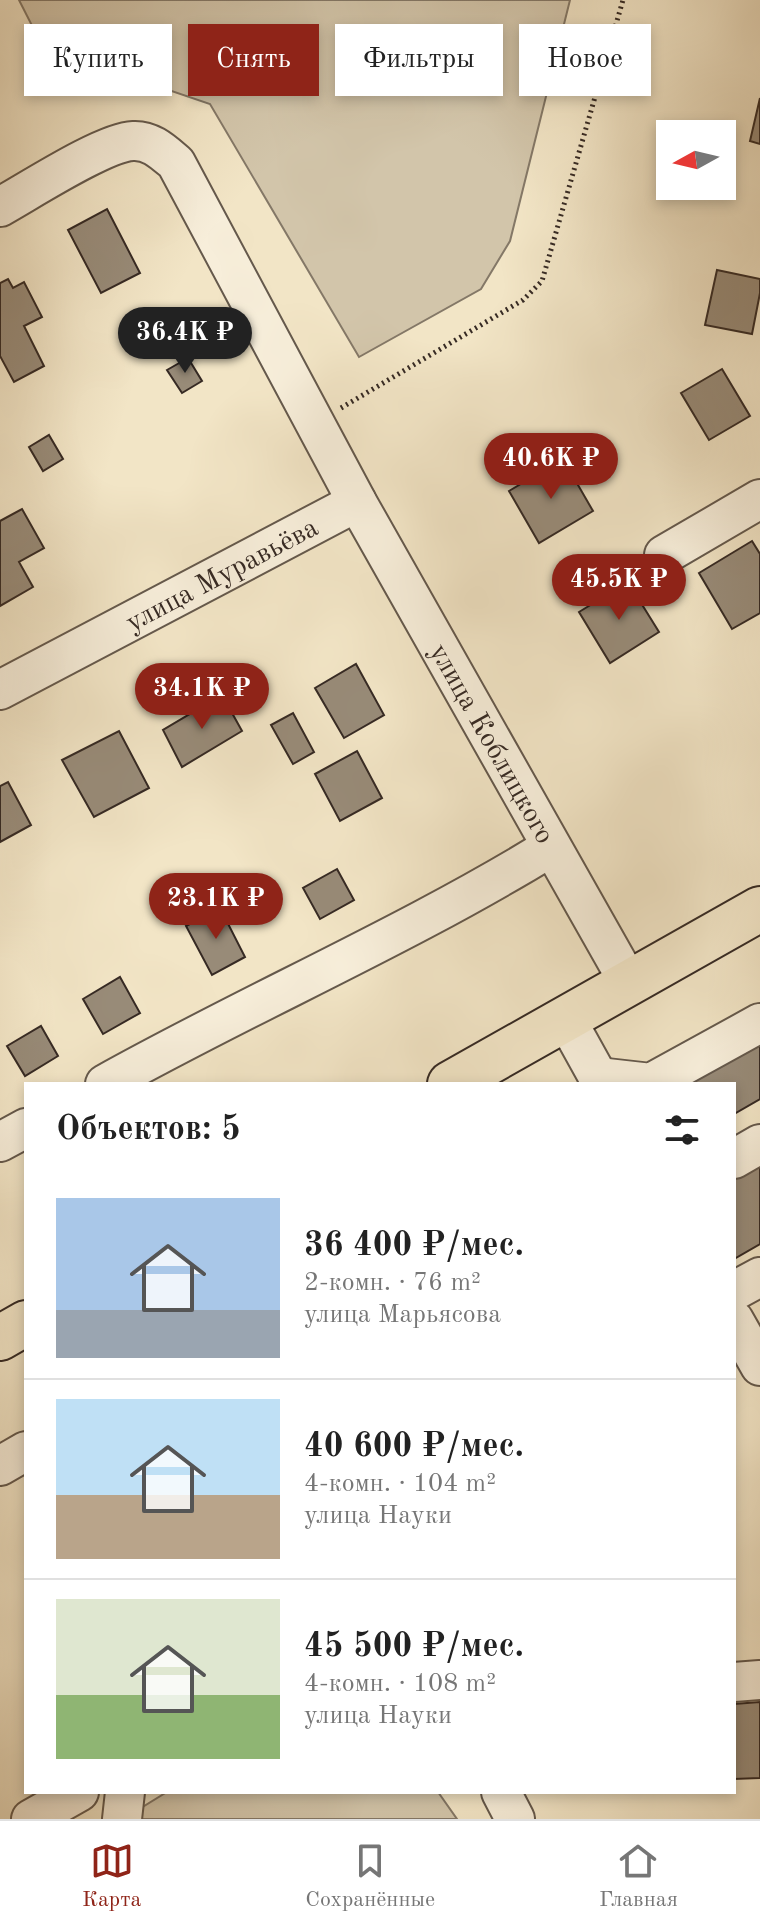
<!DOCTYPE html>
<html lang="ru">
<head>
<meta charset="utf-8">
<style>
	body { margin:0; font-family:"Old Standard TT",serif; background:#f6f6f6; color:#222; height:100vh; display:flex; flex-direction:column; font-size:30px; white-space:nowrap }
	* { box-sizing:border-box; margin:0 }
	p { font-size:26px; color:#767676 }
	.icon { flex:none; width:44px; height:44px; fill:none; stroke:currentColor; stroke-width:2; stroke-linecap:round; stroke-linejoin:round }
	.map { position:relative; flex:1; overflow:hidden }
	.sheet { position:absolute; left:24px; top:1082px; width:712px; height:712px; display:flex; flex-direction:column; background:#fff; border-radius:0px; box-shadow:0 4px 12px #0003 }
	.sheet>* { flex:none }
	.banner { position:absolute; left:24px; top:24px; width:712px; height:72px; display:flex; gap:16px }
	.needle { width:52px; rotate:262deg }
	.buttons { position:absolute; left:656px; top:120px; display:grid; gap:16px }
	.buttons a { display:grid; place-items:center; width:80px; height:80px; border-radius:0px; background:#fff; box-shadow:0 4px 12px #0003; font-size:40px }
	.price { position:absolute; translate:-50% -68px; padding:0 18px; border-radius:28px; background:#8f2418; color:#fff; font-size:26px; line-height:52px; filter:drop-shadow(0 2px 4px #0008) }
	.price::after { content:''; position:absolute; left:50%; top:48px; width:24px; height:18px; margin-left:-12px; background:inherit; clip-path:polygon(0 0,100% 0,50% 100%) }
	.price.current { background:#222; color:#fff }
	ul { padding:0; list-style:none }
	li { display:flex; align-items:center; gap:24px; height:200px; padding:0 32px }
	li+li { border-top:2px solid #e0e0e0 }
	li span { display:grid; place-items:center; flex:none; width:224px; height:160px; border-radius:0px; color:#555 }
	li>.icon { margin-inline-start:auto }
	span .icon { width:96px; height:96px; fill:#fffc; stroke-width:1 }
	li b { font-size:34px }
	h2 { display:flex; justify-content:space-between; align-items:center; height:96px; padding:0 32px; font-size:34px }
	.chip { padding:0 28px; border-radius:0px; background:#fff; box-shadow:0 4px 12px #0003; font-size:28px; line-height:72px }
	.chip.current { background:#8f2418; color:#fff }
	.menu { display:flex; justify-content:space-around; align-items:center; height:112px; border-top:2px solid #e0e0e0; background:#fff; font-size:22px; color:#767676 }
	.menu a { display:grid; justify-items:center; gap:4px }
	.menu .current { color:#8f2418 }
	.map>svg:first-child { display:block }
	.green { fill:#d2c5aa; stroke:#847867; stroke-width:2 }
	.building { fill:#988b78; stroke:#362a24; stroke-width:2 }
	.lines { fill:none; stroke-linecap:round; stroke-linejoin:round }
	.minor-casing { stroke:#65594c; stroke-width:42 }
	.major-casing { stroke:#362a24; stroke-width:48 }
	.path { stroke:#362a24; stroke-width:5; stroke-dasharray:2 4; stroke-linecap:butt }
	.minor { stroke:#f7eeda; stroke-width:38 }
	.major { stroke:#f2e5c6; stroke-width:44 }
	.labels { text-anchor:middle; stroke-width:7; stroke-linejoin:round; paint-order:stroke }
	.street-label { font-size:28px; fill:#362a24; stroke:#f7eeda }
</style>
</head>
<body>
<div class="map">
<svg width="760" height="1819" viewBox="0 0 760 1819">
	<rect width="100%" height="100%" fill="#f2e5c6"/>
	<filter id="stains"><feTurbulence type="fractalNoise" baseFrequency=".0025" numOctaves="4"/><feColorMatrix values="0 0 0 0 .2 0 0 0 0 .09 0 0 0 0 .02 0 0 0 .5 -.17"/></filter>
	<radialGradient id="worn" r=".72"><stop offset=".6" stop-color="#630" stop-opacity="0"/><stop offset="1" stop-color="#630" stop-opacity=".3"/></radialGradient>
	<!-- green -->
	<g class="green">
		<polygon points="19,0 570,0 510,241 481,289 359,357 210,104 104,68 50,61"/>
		<polygon points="167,1792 438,1792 457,1819 123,1819"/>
	</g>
	<!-- building -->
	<g class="building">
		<polygon points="760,98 760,144 750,141"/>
		<polygon points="107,209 140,273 101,293 68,230"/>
		<polygon points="717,270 760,279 760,293 752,334 705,325"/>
		<polygon points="8,279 13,288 24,282 42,317 24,326 44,366 14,382 0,356 0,283"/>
		<polygon points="188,358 202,381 182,393 167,370"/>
		<polygon points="722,369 750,416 709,440 681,393"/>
		<polygon points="49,435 63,459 43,471 29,447"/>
		<polygon points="563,459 593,511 539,543 509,491"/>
		<polygon points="22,509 44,548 19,562 33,587 0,606 0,521"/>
		<polygon points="752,541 760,554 760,613 732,629 699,573"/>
		<polygon points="628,582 659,632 610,663 579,612"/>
		<polygon points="356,664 384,715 344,738 315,688"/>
		<polygon points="222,695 242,731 182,767 163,730"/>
		<polygon points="293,713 314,752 293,764 271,725"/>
		<polygon points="119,731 149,788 94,817 62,760"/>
		<polygon points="357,751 382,798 340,821 315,774"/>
		<polygon points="8,782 31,825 0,842 0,786"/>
		<polygon points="337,869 354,900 320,919 303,888"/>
		<polygon points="220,908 245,957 212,975 186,926"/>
		<polygon points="120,977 140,1013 103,1034 83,999"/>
		<polygon points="41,1026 58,1056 25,1076 7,1046"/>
		<polygon points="760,1043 760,1099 734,1114 734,1084 687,1084"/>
		<polygon points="760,1164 760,1244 734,1259 734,1179"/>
		<polygon points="760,1702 760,1778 734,1779 734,1704"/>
	</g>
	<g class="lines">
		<defs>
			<g id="minor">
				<path id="s1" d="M0 207C29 191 104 142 133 141 151 140 163 152 176 163L357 502 629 983"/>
				<polyline points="664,555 760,499"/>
				<path id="s2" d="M0 690 357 502"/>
				<polyline points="566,1019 602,1084"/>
				<polyline points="598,1077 651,1083 760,1023"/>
				<path d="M105 1084C252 1002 408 935 551 847"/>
				<polyline points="0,1142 26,1128"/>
				<polyline points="734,1159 760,1144"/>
				<polyline points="734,1291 760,1277"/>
				<polyline points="734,1320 760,1366"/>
				<polyline points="0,1466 26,1451"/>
				<polyline points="734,1682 760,1680"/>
				<polyline points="501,1792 515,1819"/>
				<polyline points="31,1819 79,1792"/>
				<polyline points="122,1819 125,1792"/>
			</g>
			<g id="major">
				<polyline points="450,1084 760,909"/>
				<polyline points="0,1338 26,1323"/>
			</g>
		</defs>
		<!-- minor casing -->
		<use href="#minor" class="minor-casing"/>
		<!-- major casing -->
		<use href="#major" class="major-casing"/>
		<!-- path -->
		<polyline class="path" points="341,408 523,300 542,281 623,0"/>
		<!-- minor -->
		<use href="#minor" class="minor"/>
		<!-- major -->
		<use href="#major" class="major"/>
	</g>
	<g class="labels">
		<!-- street labels -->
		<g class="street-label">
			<text dy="10" stroke="none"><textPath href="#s2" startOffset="250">улица Муравьёва</textPath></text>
			<text dy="10" stroke="none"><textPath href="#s1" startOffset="860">улица Коблицкого</textPath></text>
		</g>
	</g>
	<rect width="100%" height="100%" filter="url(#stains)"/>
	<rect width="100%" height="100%" fill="url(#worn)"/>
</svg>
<div class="buttons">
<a><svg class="needle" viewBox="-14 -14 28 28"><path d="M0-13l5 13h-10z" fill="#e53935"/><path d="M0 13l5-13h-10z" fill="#767676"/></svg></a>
</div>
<b class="price current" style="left:185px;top:375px">36.4K ₽</b>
<b class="price" style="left:551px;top:501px">40.6K ₽</b>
<b class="price" style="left:619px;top:622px">45.5K ₽</b>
<b class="price" style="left:202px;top:731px">34.1K ₽</b>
<b class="price" style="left:216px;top:941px">23.1K ₽</b>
<div class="banner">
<a class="chip">Купить</a>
<a class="chip current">Снять</a>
<a class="chip">Фильтры</a>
<a class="chip">Новое</a>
</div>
<section class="sheet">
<h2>Объектов: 5<svg class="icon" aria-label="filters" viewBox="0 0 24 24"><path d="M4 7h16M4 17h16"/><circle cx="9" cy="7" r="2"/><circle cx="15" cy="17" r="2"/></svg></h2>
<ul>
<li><span style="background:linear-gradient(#a9c7e8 70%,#9aa5b1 0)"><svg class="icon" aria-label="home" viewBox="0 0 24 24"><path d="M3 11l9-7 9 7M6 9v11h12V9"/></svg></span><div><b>36 400 ₽/мес.</b><p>2-комн. · 76 m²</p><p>улица Марьясова</p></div></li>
<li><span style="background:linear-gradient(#bfe0f5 60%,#b9a48a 0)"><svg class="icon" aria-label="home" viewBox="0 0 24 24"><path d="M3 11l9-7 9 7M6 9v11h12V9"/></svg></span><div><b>40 600 ₽/мес.</b><p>4-комн. · 104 m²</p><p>улица Науки</p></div></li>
<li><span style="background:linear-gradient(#dfe7d0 60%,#8fb573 0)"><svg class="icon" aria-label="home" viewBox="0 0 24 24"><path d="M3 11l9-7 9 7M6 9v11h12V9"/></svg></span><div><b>45 500 ₽/мес.</b><p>4-комн. · 108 m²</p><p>улица Науки</p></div></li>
</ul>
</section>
</div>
<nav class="menu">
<a class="current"><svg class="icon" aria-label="map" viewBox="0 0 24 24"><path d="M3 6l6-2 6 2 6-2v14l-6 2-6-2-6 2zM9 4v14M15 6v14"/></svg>Карта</a>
<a><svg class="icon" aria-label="saved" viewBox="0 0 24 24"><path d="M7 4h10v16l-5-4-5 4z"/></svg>Сохранённые</a>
<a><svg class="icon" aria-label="home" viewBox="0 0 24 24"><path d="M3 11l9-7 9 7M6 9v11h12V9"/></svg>Главная</a>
</nav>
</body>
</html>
